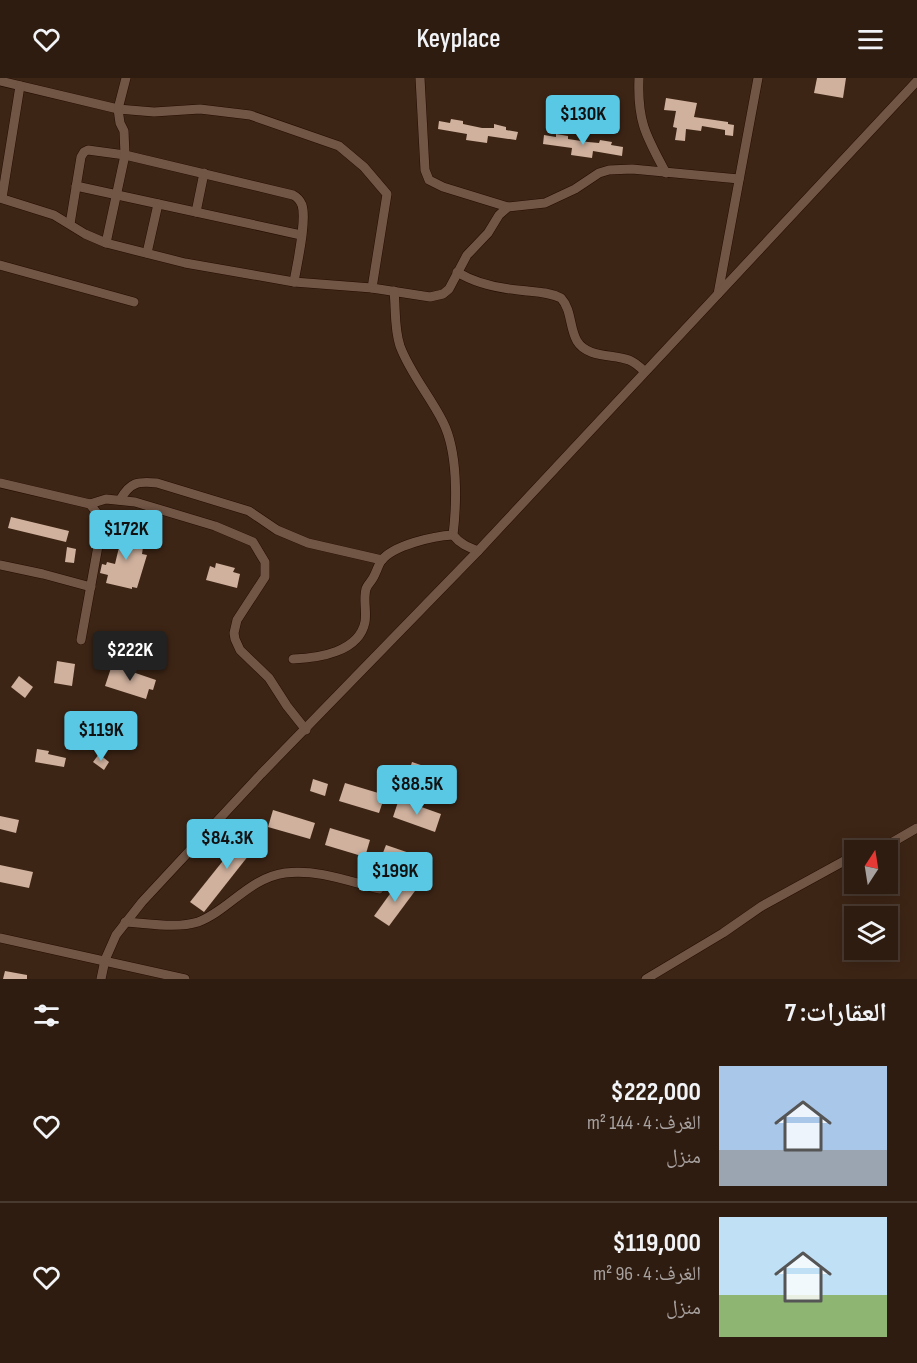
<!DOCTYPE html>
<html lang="ar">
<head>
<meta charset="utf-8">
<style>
	body { margin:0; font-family:"Sofia Sans Condensed","Noto Naskh Arabic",sans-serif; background:#362519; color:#f1f3f6; direction:rtl; height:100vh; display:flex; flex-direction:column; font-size:22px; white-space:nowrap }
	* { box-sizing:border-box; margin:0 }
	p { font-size:20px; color:#a7a19f }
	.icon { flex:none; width:33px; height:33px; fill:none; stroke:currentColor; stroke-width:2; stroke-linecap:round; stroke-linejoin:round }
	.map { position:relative; height:901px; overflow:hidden; direction:ltr }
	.details { display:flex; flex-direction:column; background:#2e1c10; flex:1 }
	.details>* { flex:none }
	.needle { width:39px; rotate:12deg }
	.controls { position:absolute; left:844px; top:762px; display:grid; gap:12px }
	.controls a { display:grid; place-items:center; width:54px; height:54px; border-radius:0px; background:#2e1c10; box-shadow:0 3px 15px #0003,0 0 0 2px #493a30; font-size:30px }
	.price { position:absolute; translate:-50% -51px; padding:0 14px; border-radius:6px; background:#59c8e5; color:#111; font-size:20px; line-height:39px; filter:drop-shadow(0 2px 3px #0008) }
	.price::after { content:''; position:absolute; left:50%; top:36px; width:18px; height:14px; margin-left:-9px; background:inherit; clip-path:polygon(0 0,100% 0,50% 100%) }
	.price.on { background:#222; color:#fff }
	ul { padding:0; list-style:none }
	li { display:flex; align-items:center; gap:18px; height:150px; padding:0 30px }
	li+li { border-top:2px solid #493a30 }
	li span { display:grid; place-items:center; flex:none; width:168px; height:120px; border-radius:0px; color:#555 }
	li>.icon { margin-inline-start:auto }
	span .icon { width:72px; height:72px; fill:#fffc; stroke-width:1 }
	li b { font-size:26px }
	h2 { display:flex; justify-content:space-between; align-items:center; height:72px; padding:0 30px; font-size:26px }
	header { display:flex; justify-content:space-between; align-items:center; height:78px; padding:0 30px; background:#2e1c10; font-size:27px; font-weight:600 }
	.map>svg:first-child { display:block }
	.building { fill:#d0b19e }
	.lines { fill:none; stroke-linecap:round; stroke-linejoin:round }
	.minor-casing { stroke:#230d01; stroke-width:10 }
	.minor { stroke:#715545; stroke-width:9 }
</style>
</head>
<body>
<header><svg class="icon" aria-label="menu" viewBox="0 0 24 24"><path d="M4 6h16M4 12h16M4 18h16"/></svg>Keyplace<svg class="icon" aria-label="heart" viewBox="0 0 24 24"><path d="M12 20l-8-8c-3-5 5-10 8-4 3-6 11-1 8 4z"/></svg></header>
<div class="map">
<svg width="917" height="901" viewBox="0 0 917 901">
	<rect width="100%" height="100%" fill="#3d2515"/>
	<!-- building -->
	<g class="building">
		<polygon points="817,0 846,0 843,20 814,15"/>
		<polygon points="666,20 697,25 694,39 728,44 728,46 734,47 733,58 725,57 725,52 702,48 701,53 686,51 685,63 675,62 677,50 673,49 676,33 664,32"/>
		<polygon points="451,41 463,43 463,46 482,50 494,50 494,46 506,49 506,52 518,54 516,62 488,58 487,65 466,62 467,56 438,51 439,43 450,45"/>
		<polygon points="556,56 568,58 568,61 588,64 599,65 600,62 612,64 611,67 623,69 622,78 593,73 592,80 571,77 572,70 543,66 544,57 556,59"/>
		<polygon points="11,439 69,453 66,464 8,450"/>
		<polygon points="108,451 138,457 137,460 144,462 142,476 147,477 137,510 132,509 132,511 106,505 108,497 100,495 102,486 106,487 107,484 115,486 121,461 107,457"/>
		<polygon points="67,469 76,471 74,485 65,484"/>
		<polygon points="216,485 235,490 233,494 240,496 237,510 206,502 210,488 215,490"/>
		<polygon points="57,583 75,586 72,608 54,605"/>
		<polygon points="112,587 156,602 153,612 149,611 146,621 105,608"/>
		<polygon points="19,598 33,609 25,620 11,609"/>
		<polygon points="111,643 119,646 113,662 105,659"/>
		<polygon points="37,671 49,673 48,676 66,680 64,689 35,684"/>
		<polygon points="99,676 109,684 104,692 93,684"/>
		<polygon points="412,684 453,698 447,716 406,703"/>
		<polygon points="313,701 328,706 325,718 310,713"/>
		<polygon points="345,705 385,717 379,735 339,723"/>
		<polygon points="399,721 441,736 435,754 393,739"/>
		<polygon points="273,732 315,745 310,761 268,749"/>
		<polygon points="0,738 19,742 16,755 0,751"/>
		<polygon points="250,749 263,759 204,834 190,824"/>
		<polygon points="330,750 370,762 365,779 325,767"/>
		<polygon points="386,767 427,781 421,799 379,785"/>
		<polygon points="0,787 33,794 29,810 0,804"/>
		<polygon points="400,802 415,813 389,848 374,838"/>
		<polygon points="5,893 27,897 27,901 3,901"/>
	</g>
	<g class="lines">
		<defs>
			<g id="minor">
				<polyline points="420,0 425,92 429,102 443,109 508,129"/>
				<path d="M639 0C637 43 646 58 666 95"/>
				<polyline points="0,3 118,31 154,34 200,31 250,37 339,68 364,89 387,116 372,210"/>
				<polyline points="76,108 301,157"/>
				<polyline points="0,120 54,137 85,156 106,165 185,185 294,204 372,210 430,219 443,216 449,211 467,177 488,155 499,137 508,129 545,125 575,111 599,95 609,92 632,91 739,101"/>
				<polyline points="2,120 20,8"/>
				<polyline points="196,134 204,95"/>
				<path d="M70 146 81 79 84 74 88 72 125 77 293 117C297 119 300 122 302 127 307 143 297 186 294 204"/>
				<polyline points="106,165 125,77 124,53 120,45 118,31 126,0"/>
				<polyline points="147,175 158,126"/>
				<polyline points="0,187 134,224"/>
				<path d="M457 194C475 205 497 210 518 212 532 214 547 213 561 220 572 232 569 249 577 263 587 280 613 276 629 282 634 284 640 289 644 293"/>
				<path d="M394 213C396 232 394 250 400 268 410 295 430 318 443 344 458 374 457 424 453 457 460 466 468 469 478 473"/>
				<polyline points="718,216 758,0"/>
				<polyline points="0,405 90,426 106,421 135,424 215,448 253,464 265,484 265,499 237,542 234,555 235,561 240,572 269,600 287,628 306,652"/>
				<path d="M120 422C130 404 138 403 157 405L249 433 277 452 308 465 382 482"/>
				<polyline points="0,487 43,496 91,509"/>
				<polyline points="81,562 100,457 99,438 90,426"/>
				<path d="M293 581C319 580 359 574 365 544 367 533 363 522 366 511 367 507 371 504 373 500 376 495 378 488 381 483 393 467 434 458 453 457"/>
				<polyline points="879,772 917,750"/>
				<path d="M125 844C147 845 176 851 198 844 228 833 249 800 285 795 317 791 348 803 379 811"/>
				<polyline points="0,860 185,901"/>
				<polyline points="101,901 105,882 116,857 142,824 261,696 478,473 917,3"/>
				<polyline points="646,901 723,855 762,828 855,777"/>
			</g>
		</defs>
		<!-- minor casing -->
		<use href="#minor" class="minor-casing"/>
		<!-- minor -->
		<use href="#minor" class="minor"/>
	</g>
</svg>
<div class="controls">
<a><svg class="needle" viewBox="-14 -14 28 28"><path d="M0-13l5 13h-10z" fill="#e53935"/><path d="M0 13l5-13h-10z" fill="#a7a19f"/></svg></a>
<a><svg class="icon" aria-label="layers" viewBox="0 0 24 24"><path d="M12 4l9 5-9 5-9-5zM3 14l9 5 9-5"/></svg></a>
</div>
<b class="price" style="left:583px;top:68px">$130K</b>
<b class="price" style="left:126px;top:483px">$172K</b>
<b class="price on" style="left:130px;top:604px">$222K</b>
<b class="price" style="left:101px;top:684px">$119K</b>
<b class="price" style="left:417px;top:738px">$88.5K</b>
<b class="price" style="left:227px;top:792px">$84.3K</b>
<b class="price" style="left:395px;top:825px">$199K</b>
</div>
<section class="details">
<h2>العقارات: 7<svg class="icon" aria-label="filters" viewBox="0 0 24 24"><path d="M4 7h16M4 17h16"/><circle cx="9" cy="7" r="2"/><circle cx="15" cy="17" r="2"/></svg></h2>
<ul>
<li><span style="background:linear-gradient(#a9c7e8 70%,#9aa5b1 0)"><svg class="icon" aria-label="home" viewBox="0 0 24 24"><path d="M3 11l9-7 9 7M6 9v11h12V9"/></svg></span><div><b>$222,000</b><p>الغرف: 4 · 144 m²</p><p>منزل</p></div><svg class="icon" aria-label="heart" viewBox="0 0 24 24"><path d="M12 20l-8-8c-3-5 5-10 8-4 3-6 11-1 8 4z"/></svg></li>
<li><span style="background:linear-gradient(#bfe0f5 65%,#8fb573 0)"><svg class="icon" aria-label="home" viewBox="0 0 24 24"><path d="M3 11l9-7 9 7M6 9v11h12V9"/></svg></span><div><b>$119,000</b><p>الغرف: 4 · 96 m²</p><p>منزل</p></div><svg class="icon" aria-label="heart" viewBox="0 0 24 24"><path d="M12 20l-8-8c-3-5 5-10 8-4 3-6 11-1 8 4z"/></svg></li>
</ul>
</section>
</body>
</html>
